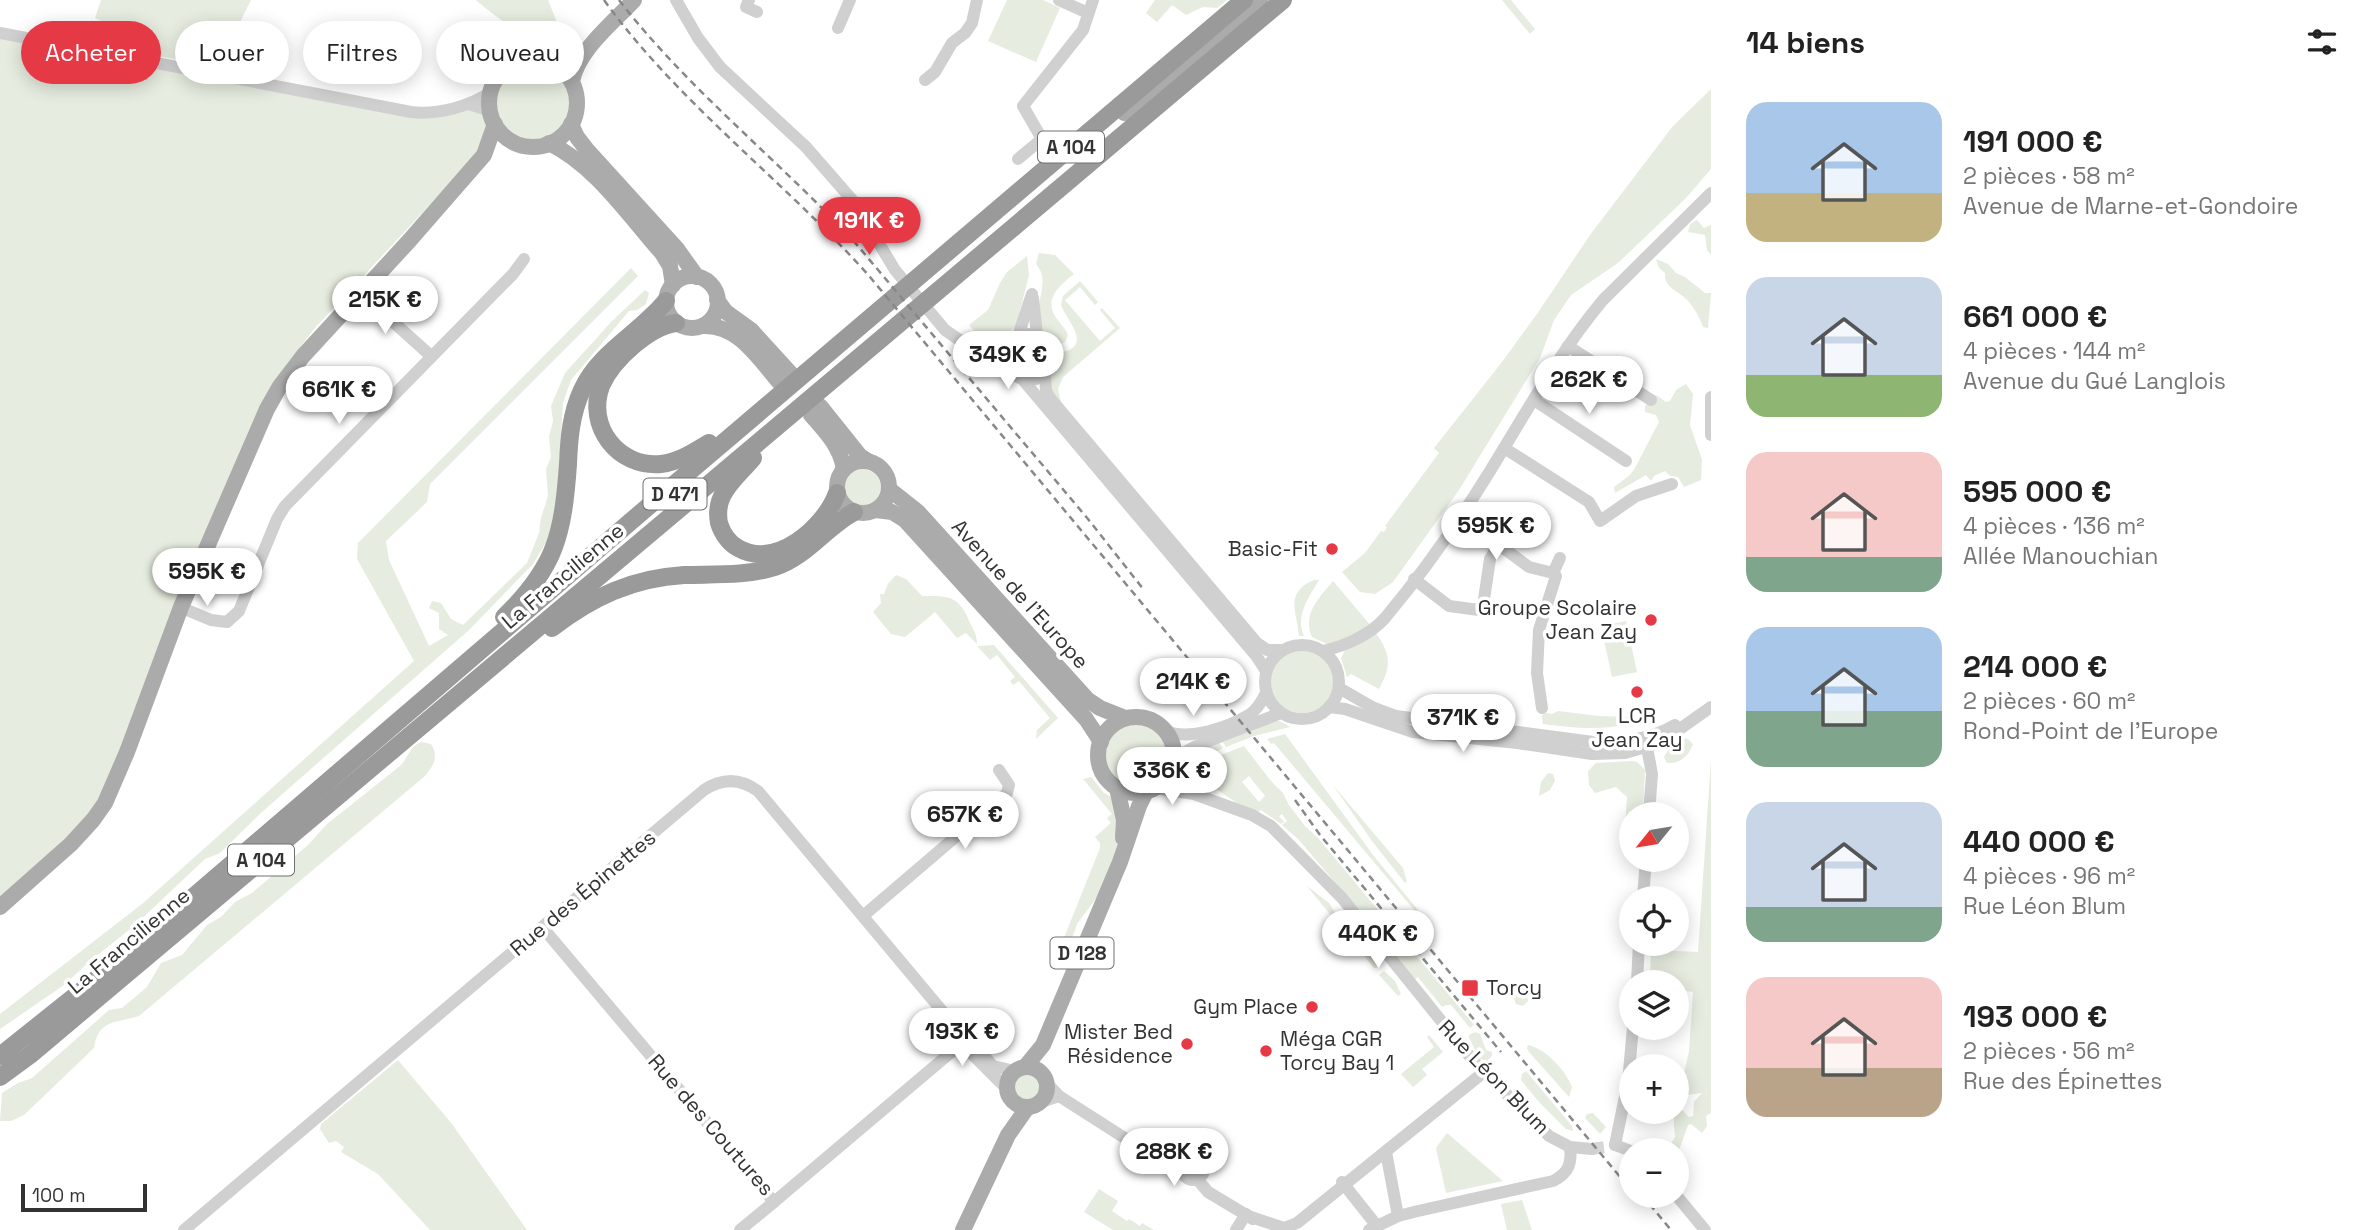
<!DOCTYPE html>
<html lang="fr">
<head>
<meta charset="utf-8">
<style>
	body { margin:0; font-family:"Space Grotesk",sans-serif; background:#f2f2f2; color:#222; height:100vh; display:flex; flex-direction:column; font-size:26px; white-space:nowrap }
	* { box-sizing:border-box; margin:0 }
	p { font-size:23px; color:#767676 }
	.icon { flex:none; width:38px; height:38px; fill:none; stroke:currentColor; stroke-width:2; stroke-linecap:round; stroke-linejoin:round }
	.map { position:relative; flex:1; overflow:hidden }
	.side { display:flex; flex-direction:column; background:#fff; width:665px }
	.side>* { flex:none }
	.top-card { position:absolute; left:21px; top:21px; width:665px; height:63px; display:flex; gap:14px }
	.needle { width:46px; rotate:240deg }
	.controls { position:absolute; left:1619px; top:802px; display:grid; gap:14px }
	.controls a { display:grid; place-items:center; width:70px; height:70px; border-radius:50%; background:#fff; box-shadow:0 4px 18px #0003; font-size:35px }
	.scale { position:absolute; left:21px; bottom:18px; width:126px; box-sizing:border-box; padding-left:7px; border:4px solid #333; border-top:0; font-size:19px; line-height:24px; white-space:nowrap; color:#333; -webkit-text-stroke:5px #fff; paint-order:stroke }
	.price { position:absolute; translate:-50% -60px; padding:0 16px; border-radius:24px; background:#fff; color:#222; font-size:23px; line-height:46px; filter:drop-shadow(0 2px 4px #0008) }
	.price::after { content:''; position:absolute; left:50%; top:42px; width:21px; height:16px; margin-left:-10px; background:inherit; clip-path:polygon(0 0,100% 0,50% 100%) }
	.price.on { background:#e63946; color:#fff }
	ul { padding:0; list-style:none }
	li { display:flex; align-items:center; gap:21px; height:175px; padding:0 35px }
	li span { display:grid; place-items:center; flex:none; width:196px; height:140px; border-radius:21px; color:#555 }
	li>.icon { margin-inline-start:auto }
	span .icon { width:84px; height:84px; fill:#fffc; stroke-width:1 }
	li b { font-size:30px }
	h2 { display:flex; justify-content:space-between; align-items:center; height:84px; padding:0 35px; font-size:30px }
	.tag { padding:0 24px; border-radius:32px; background:#fff; box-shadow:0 4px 18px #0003; font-size:24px; line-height:63px }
	.tag.on { background:#e63946; color:#fff }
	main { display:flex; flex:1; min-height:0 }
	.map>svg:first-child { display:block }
	.green { fill:#e6ecdf; fill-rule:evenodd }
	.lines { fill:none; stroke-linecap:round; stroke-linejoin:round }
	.minor-tunnel { stroke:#d6d6d6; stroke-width:12; stroke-dasharray:12 6; stroke-linecap:butt }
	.minor { stroke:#d0d0d0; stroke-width:12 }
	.major { stroke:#ababab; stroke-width:16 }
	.highway { stroke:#9a9a9a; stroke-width:18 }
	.rail { stroke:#888; stroke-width:2.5; stroke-dasharray:7 5; stroke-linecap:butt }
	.poi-dot { fill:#e63946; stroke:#fff; stroke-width:2.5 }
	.labels { text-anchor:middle; stroke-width:7; stroke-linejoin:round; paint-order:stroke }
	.shield { fill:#fff; stroke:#707070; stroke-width:2 }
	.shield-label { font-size:19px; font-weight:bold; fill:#333 }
	.poi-label { font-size:21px; fill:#333; stroke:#fff; text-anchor:end }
	.street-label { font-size:21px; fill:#333; stroke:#fff }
</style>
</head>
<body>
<main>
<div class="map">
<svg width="1711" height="1230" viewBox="0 0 1711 1230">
	<rect width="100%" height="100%" fill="#fff"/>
	<!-- green -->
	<g class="green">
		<polygon points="101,0 251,0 231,40 221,67 105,47 111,26 95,18"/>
		<path d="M476 0H548L567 47C527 37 507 27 476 0Z"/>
		<polygon points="1007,0 1043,0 1060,8 1036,62 988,41"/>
		<polygon points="1155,0 1227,0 1217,8 1203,7 1186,15 1172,5 1157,22 1146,13"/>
		<polygon points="1502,0 1511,0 1535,29 1530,34"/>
		<polygon points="0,37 392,113 474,108 484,112 489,121 476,155 314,329 271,385 97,805 88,818 0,903"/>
		<circle cx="533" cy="104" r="38"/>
		<polygon points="1711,89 1711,169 1686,198 1618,263 1571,295 1554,320 1540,358 1459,490 1393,582 1375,594 1360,592 1342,572 1365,553 1381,531 1384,532 1387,527 1385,526 1439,453 1434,448 1502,362 1537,314 1590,235 1673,126"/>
		<polygon points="1697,220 1704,228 1711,225 1711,255 1707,250 1705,235 1688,232 1690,224"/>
		<path d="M1039 253 1055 255 1074 274C1061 284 1044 298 1055 316 1059 323 1065 327 1068 335L1065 342 1058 345 1041 331C1040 324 1038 316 1039 308 1040 292 1048 278 1036 264Z"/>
		<polygon points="1027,256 1029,275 1016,327 1004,335 978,336 969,325 988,310 1000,283 1007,272"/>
		<path d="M1656 259 1668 264 1676 273 1685 277 1705 293H1711L1708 328 1703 327C1700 318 1695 309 1689 302 1680 291 1664 289 1665 273L1659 268Z"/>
		<polygon points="631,268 638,276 430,484 427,502 386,541 389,560 429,646 448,635 439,629 439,613 429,608 432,601 441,603 451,619 463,625 527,563 539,533 541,518 548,496 546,469 551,457 549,437 553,421 551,406 565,373 612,321 645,290 649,293 646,304 637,310 629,311 571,380 563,403 556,515 547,541 533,564 469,630 262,812 220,853 205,859 134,926 90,961 64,985 0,1029 0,1014 142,904 414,661 357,559 358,543"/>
		<path d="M1080 281 1098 302 1095 305 1080 287 1065 300 1100 341 1115 328 1100 310 1102 308 1120 328 1063 377 1058 389 1061 403C1039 380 1057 378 1056 353 1097 349 1066 320 1061 305L1063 296Z"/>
		<circle cx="1029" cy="358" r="15"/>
		<polygon points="1686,384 1693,394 1690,425 1702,460 1701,480 1684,487 1678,477 1670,476 1665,471 1654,476 1651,481 1646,475 1615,493 1614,487 1630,475 1635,468 1659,422 1656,415 1645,412 1645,406 1656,395 1666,402 1670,401 1676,390"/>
		<circle cx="862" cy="488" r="19"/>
		<path d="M896 575 906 579 922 596C949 596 959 595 970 623 974 631 977 635 977 644L966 633 957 638 935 612 905 637 891 634 873 612 881 603 880 594H884L888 584Z"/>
		<path d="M1314 580H1319C1309 597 1295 615 1304 636H1299C1297 611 1284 593 1314 580Z"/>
		<path d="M1333 581 1371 626 1331 646 1312 637C1302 614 1319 598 1333 581Z"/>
		<polygon points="1626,621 1637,672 1612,677 1601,626"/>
		<path d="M1375 632C1391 654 1392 666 1379 689L1351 674 1347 677 1341 658 1345 650Z"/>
		<polygon points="994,645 1058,718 1036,739 1037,730 1050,718 1019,681 1013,685 1010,681 1015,677 997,655 990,660 977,646"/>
		<circle cx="1302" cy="681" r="32"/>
		<path d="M1558 711 1598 716 1627 717 1634 720 1632 723C1602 731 1573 728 1543 724L1542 716 1544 712 1552 714Z"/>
		<polygon points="1276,719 1290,727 1254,736 1226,747 1223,742 1256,729"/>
		<circle cx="1135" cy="755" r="31"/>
		<polygon points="1285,734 1373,855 1418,910 1415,911 1274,743 1271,744 1267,739"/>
		<path d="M1682 738 1688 739 1693 744C1689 756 1680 764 1667 763L1664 757 1670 747Z"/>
		<path d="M421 742 431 744C439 757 434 765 425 776L139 1016C117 1023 98 1019 94 1048L24 1115 11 1121H0L2 1093 18 1083 32 1078 109 1010 122 1008 147 987 161 963 182 955 207 925 221 917 235 902 252 893 309 844 327 824 400 766C408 758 410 746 421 742Z"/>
		<polygon points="1219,743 1223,748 1202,760 1180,778 1179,775 1183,757"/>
		<path d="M1244 746 1271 781 1283 793 1289 805 1305 826 1318 838 1474 1025 1470 1028 1451 1005H1446L1442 1007 1418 977 1414 980 1351 901 1299 840 1282 825 1287 821 1282 814 1279 816 1284 822 1281 824 1261 810 1258 812C1242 808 1231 799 1218 790 1210 785 1199 784 1191 781V775L1201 768 1208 767 1213 758ZM1249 776 1265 796 1259 802 1242 782Z"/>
		<polygon points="1711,760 1711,1113 1706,1116 1707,1126 1702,1133 1691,1124 1688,1125 1677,1156 1676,1150 1667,1150 1675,1137 1673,1111 1676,1111 1679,1107 1689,1117 1693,1116 1694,1102 1702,1093 1679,1096 1689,1051 1693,992 1677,990 1676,982 1650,982 1651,950 1698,952"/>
		<polygon points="1631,761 1637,762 1645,770 1643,814 1631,814 1631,838 1625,834 1625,829 1627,797 1616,787 1595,793 1589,785 1588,771 1596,763"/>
		<polygon points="1548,773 1553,774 1555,781 1550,790 1539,796 1541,782"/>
		<polygon points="1091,777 1104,793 1115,799 1120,833 1113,861 1100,893 1077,924 1062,967 1057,969 1054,963 1100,848 1100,843 1095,837 1111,823 1107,818 1112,814 1083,779"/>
		<polygon points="1333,785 1403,868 1407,882 1405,883 1372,841"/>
		<polygon points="1307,886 1329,903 1344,927 1379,962 1377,968 1374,968"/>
		<polygon points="1384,971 1395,981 1401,994 1398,996 1379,975"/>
		<polygon points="1516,984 1520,994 1526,991 1528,1001 1523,1006 1516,1004 1514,999"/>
		<polygon points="1475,1032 1480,1034 1486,1050 1492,1052 1492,1056 1487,1061 1480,1059 1469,1038 1469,1035"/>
		<polygon points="1429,1035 1443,1052 1422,1069 1427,1075 1413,1087 1401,1074 1434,1047 1427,1037"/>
		<path d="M1528 1045C1546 1049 1565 1070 1572 1087L1569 1097 1529 1052 1527 1048Z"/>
		<polygon points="398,1060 452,1124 527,1230 430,1230 378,1174 341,1152 344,1147 336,1141 329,1143 320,1129 321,1124"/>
		<polygon points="1526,1071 1572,1126 1573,1131 1566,1129 1539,1102 1521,1080 1522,1074"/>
		<circle cx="1027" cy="1087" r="15"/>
		<polygon points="1593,1113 1606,1127 1600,1134 1585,1118 1587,1114"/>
		<polygon points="1447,1133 1503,1181 1446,1193 1436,1148"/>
		<polygon points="1099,1189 1118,1201 1112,1211 1127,1221 1129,1219 1140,1226 1142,1223 1154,1230 1113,1230 1084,1212"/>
		<polygon points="1522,1200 1532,1230 1507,1230 1501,1204"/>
	</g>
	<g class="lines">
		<!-- minor-tunnel -->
		<polyline class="minor-tunnel" points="1592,1149 1606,1147"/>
		<!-- minor -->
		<g class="minor">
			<polyline points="676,0 698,38 720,67 806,147 854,202 895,270 945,330 958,339 968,343 1007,350"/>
			<polyline points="749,0 746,7 757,12"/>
			<polyline points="1059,0 1088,13"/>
			<polyline points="838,28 850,0"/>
			<path d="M0 33 411 112C438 115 468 107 491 92"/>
			<polyline points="925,80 935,72 952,43 965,33 972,23 977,0"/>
			<polyline points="469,104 490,111"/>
			<polyline points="1018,159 1042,139 1023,106 1083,30 1093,0"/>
			<polyline points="361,293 431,356"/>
			<polyline points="1033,298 1037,335"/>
			<circle cx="1029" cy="357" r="23"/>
			<polyline points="1018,336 1032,294"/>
			<polyline points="1568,346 1651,400"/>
			<polyline points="1045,374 1046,391 1050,398 1257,643 1267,650 1281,650"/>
			<polyline points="1023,380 1257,657 1266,671"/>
			<polyline points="1711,397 1711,435"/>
			<polyline points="1534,400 1626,461"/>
			<polyline points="1504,448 1589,502 1600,521 1636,496 1672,484"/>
			<polyline points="1461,517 1529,567 1553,573 1556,576 1539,630 1537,673 1542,708"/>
			<polyline points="1553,573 1560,558"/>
			<polyline points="1414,579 1449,606 1479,610 1483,606 1490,559 1499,544"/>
			<polyline points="187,610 211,620 227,622 239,611 277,519 285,506 513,274 524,259"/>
			<circle cx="1302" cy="682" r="37"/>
			<path d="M1323 651C1345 646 1370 635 1385 618 1421 575 1455 527 1485 479 1523 418 1557 355 1603 300L1711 193"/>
			<path d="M1339 688 1372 707 1396 716 1593 742C1622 743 1650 740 1675 725"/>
			<polyline points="1329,707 1345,709 1413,732 1517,743 1592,754 1625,753 1660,743 1711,707"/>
			<path d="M1166 731C1189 741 1229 727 1249 715 1257 710 1262 701 1266 693"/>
			<polyline points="1646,742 1652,774 1649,814"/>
			<polyline points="1174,758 1196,746 1281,713"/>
			<polyline points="1171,771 1178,784 1191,792"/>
			<polyline points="1155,788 1194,794 1252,815 1271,826 1342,898 1476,1064 1549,1136 1570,1147 1592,1149"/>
			<polyline points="1643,898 1646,859"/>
			<polyline points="863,916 1007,793 1009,785 999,770"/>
			<polyline points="543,928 774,1202 962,1043 967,1042 974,1050"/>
			<polyline points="1637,982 1639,943"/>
			<polyline points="964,1046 1007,1089"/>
			<polyline points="1047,1083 1059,1096 1167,1165 1182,1169"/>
			<polyline points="1041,1102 1059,1096"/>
			<polyline points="1615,1145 1628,1082 1633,1027"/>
			<polyline points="1615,1145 1631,1151"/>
			<polyline points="1386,1152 1398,1216"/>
			<circle cx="1193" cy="1169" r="11"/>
			<polyline points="1197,1179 1208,1192 1253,1219"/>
			<polyline points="1342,1182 1377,1226"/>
			<polyline points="1676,1195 1705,1230"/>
			<polyline points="1248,1216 1284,1228 1297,1223 1484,1072"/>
			<path d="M184 1230 704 790C722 778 740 778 758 791L953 1024 966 1034 993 1066 1015 1071"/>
			<polyline points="740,1230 774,1202"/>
			<polyline points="1236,1230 1246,1214"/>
			<path d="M1369 1230 1398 1216 1418 1211 1553 1181C1569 1173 1572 1163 1570 1147"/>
		</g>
		<!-- major -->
		<g class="major">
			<circle cx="533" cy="103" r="44"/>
			<path d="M572 81C579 49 612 24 634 0"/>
			<polyline points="1124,113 1260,0"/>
			<polyline points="571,124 577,137 587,150 677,249 697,277"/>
			<path d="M549 143C595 165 629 216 662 253L670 266 673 285"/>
			<circle cx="692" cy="302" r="26"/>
			<polyline points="717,300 726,312 751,330 791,374"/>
			<path d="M703 326C738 324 759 359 780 383"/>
			<polyline points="820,406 860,456 868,461"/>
			<path d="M811 415C826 432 840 446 844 469"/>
			<circle cx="863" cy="487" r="26"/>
			<polyline points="889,489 918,512 1088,700 1100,708 1125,718"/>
			<polyline points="876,510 892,512 905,520 1086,719 1101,742"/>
			<circle cx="1136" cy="755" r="38"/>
			<polyline points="1117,788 1124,820 1123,838"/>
			<polyline points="0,907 71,844 93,820 105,803 127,752 181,607 267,409 280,386 303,356 409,241 484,155 495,124"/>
			<circle cx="1027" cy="1087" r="20"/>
			<polyline points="1025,1067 1043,1045 1120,862 1139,806 1146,792"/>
			<polyline points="963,1230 1008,1135 1027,1108"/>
		</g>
		<!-- highway -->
		<g class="highway">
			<path d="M676 323C660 325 647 334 634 345 621 356 608 370 601 386 586 426 618 468 661 464 679 462 694 452 709 443"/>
			<path d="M753 458C744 469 732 479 725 491 719 500 717 512 719 523 722 533 729 543 738 548 776 570 825 527 837 493"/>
			<path d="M504 617C556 567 563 534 568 464 569 438 571 414 582 390 599 352 640 333 666 301"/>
			<path d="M552 628C592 597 633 578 684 575 715 574 746 576 775 567 806 557 826 527 854 512"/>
			<polyline points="0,1056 114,965 650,505 1244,0"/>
			<path d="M0 1077 30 1055C448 703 866 353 1283 0"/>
		</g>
		<!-- rail -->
		<g class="rail">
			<path d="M604 0C679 104 785 181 870 277L1631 1190"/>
			<path d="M619 0C687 88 776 158 852 239L1088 519 1144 590"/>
			<polyline points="1295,800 1320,835 1501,1052"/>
			<polyline points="1642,1195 1671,1230"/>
		</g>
	</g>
	<!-- markers -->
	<g class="poi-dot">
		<circle cx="1332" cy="549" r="7"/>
		<circle cx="1651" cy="620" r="7"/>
		<circle cx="1637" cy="692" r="7"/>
		<rect x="1461" y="979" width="18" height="18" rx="3.5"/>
		<circle cx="1312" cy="1007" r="7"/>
		<circle cx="1187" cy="1044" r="7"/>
		<circle cx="1266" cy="1051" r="7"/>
	</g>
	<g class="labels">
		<!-- shield labels -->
		<g class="shield">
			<rect x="1038" y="131.5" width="66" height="31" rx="5"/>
			<rect x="643.5" y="478.5" width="63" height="31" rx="5"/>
			<rect x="228" y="844.5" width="66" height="31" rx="5"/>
			<rect x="1050.5" y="937.5" width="63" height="31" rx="5"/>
		</g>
		<g class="shield-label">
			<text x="1071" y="154">A 104</text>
			<text x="675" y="501">D 471</text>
			<text x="261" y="867">A 104</text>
			<text x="1082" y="960">D 128</text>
		</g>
		<!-- poi labels -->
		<g class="poi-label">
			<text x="1318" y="556">Basic-Fit</text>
			<text x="1637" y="615">Groupe Scolaire<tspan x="1637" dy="24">Jean Zay</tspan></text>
			<text x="1637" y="723" text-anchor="middle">LCR<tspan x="1637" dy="24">Jean Zay</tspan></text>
			<text x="1486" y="995" text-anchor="start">Torcy</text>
			<text x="1298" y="1014">Gym Place</text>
			<text x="1173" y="1039">Mister Bed<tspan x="1173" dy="24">Résidence</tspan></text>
			<text x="1280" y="1046" text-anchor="start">Méga CGR<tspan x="1280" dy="24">Torcy Bay 1</tspan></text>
		</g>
		<!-- street labels -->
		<g class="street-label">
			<text transform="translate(563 576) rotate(-40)" y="7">La Francilienne</text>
			<text transform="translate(1020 594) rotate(48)" y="7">Avenue de l'Europe</text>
			<text transform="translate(583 893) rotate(-40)" y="7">Rue des Épinettes</text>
			<text transform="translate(129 941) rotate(-40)" y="7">La Francilienne</text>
			<text transform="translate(1494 1077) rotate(46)" y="7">Rue Léon Blum</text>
			<text transform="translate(711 1125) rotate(49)" y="7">Rue des Coutures</text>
		</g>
	</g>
</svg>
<div class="controls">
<a><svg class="needle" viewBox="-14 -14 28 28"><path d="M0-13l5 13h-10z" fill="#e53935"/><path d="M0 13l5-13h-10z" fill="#767676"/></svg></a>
<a><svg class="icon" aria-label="locate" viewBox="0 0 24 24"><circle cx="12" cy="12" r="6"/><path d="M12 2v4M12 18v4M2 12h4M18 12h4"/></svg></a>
<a><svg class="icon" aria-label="layers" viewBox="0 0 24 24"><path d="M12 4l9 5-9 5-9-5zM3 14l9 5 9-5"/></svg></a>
<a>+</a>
<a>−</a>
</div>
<div class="scale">100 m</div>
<b class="price on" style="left:869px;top:257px">191K €</b>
<b class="price" style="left:385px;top:336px">215K €</b>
<b class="price" style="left:1008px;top:391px">349K €</b>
<b class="price" style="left:1589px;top:416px">262K €</b>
<b class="price" style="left:339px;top:426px">661K €</b>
<b class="price" style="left:1496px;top:562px">595K €</b>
<b class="price" style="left:207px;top:608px">595K €</b>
<b class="price" style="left:1193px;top:718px">214K €</b>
<b class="price" style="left:1463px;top:754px">371K €</b>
<b class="price" style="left:1172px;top:807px">336K €</b>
<b class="price" style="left:965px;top:851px">657K €</b>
<b class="price" style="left:1378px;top:970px">440K €</b>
<b class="price" style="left:962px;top:1068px">193K €</b>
<b class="price" style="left:1174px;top:1188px">288K €</b>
<div class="top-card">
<a class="tag on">Acheter</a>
<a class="tag">Louer</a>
<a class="tag">Filtres</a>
<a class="tag">Nouveau</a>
</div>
</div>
<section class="side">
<h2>14 biens<svg class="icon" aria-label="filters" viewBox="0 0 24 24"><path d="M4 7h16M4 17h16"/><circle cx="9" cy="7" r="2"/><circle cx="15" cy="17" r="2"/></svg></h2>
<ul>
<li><span style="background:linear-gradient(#a9c7e8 65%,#c2b280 0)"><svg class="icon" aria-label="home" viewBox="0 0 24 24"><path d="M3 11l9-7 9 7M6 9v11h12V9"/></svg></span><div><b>191 000 €</b><p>2 pièces · 58 m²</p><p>Avenue de Marne-et-Gondoire</p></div></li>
<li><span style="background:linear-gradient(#c9d6e8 70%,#8fb573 0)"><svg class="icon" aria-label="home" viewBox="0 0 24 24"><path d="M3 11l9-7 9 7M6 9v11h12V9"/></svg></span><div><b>661 000 €</b><p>4 pièces · 144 m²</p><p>Avenue du Gué Langlois</p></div></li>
<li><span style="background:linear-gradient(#f6c9c9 75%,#7fa58c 0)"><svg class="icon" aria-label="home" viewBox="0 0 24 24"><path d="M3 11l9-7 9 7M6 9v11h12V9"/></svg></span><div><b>595 000 €</b><p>4 pièces · 136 m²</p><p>Allée Manouchian</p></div></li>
<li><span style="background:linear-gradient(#a9c7e8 60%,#7fa58c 0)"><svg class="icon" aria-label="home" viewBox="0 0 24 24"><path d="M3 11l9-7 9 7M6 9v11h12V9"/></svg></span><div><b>214 000 €</b><p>2 pièces · 60 m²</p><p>Rond-Point de l'Europe</p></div></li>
<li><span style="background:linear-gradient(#c9d6e8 75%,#7fa58c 0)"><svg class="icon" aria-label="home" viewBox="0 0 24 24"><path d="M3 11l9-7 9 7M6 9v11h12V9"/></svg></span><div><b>440 000 €</b><p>4 pièces · 96 m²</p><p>Rue Léon Blum</p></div></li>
<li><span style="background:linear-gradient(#f6c9c9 65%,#b9a48a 0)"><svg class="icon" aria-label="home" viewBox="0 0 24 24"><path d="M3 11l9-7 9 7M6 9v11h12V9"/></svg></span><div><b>193 000 €</b><p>2 pièces · 56 m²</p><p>Rue des Épinettes</p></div></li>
</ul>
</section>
</main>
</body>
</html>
